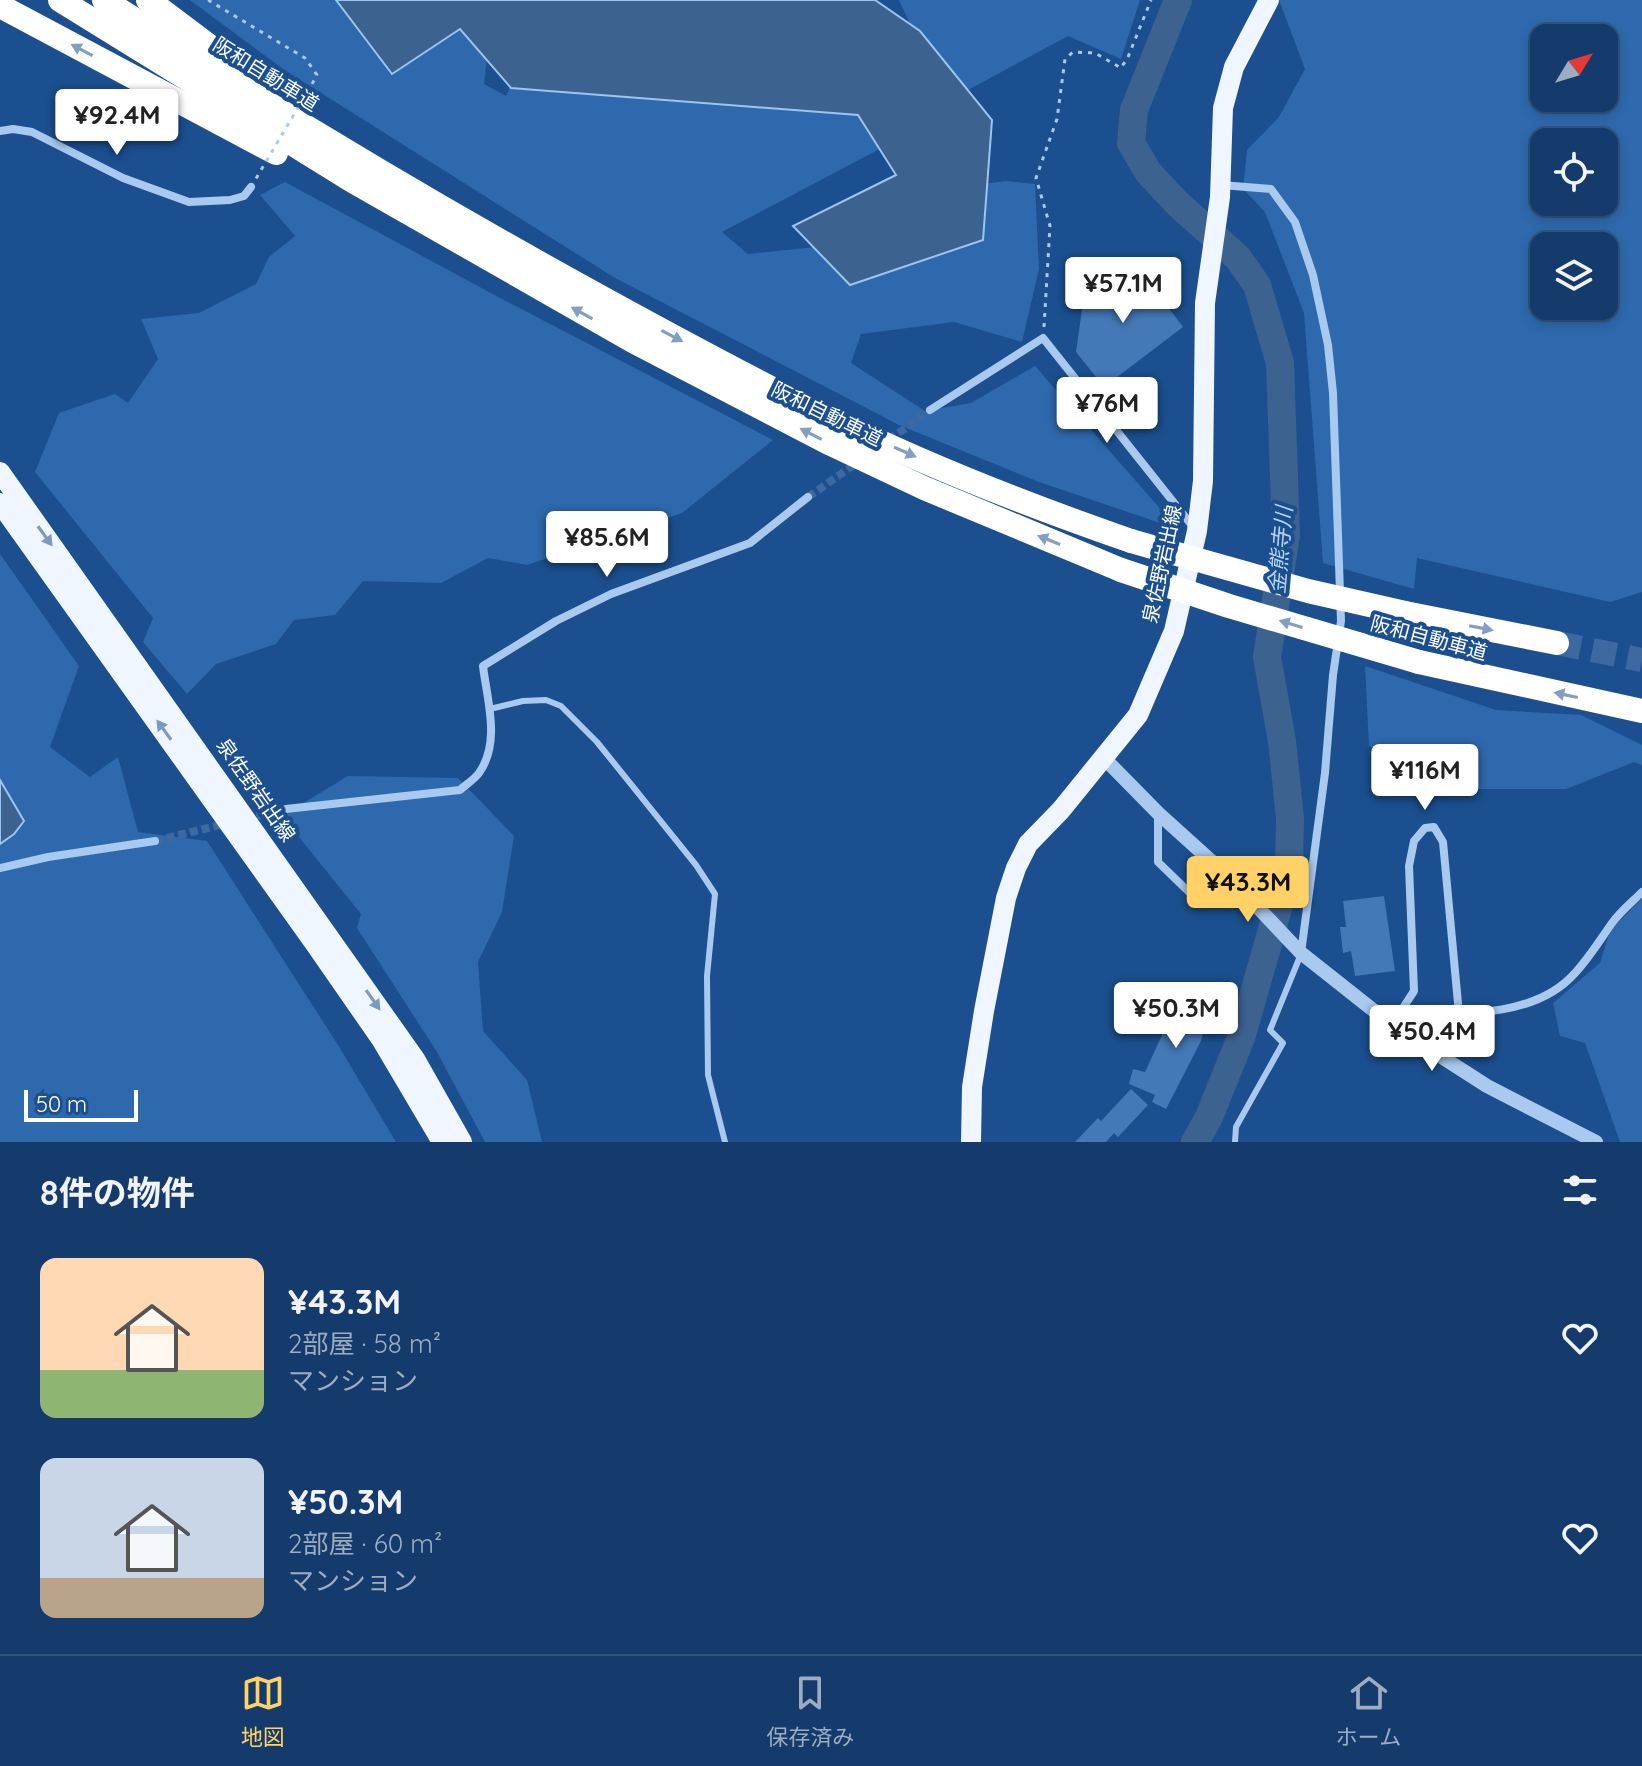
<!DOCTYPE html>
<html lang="ja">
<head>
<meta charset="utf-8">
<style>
	body { margin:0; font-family:Quicksand,"Noto Sans JP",sans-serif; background:#214673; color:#f1f3f6; height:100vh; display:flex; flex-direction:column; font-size:30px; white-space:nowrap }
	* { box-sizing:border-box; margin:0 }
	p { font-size:26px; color:#9dadc1 }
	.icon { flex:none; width:44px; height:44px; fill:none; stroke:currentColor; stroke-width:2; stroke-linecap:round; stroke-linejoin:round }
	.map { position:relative; height:1142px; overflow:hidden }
	.drawer { display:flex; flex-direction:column; background:#143b6b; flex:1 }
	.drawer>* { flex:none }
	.needle { width:52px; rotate:52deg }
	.fabs { position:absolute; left:1530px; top:24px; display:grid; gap:16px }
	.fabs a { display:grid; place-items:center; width:88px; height:88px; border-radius:16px; background:#143b6b; box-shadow:0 4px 12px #0003,0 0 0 2px #33557e; font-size:40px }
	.scale { position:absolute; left:24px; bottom:20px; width:114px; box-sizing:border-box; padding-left:8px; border:4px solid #fff; border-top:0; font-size:22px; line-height:28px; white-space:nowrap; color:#fff; -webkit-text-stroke:6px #1b4f8f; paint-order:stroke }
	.price { position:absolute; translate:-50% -68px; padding:0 18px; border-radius:8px; background:#fff; color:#222; font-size:26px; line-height:52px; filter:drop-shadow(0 2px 4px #0008) }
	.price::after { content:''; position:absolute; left:50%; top:48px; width:24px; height:18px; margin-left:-12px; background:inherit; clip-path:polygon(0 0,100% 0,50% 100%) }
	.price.on { background:#ffd166; color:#111 }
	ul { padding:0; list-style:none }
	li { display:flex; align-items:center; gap:24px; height:200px; padding:0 40px }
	li span { display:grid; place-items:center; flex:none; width:224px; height:160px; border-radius:16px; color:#555 }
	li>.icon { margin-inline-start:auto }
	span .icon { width:96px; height:96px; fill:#fffc; stroke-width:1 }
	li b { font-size:34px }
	h2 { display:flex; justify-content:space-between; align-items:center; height:96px; padding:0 40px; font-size:34px }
	.tab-bar { display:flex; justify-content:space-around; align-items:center; height:112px; border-top:2px solid #33557e; background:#143b6b; font-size:22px; color:#9dadc1 }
	.tab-bar a { display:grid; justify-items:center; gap:4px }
	.tab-bar .on { color:#ffd166 }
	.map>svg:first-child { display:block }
	.green { fill:#2e69ad; fill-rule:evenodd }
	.water { fill:#3c6290; stroke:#9cc4f0; stroke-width:2 }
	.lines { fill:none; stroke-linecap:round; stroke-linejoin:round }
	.river { stroke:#3c6290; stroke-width:28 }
	.building { fill:#4478b7 }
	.minor-tunnel { stroke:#3d69a0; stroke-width:8; stroke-dasharray:8 4; stroke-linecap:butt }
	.motorway-tunnel { stroke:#3d69a0; stroke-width:24; stroke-dasharray:24 12; stroke-linecap:butt }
	.path { stroke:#a9c9ee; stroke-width:3; stroke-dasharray:4 6; stroke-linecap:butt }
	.service { stroke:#a9c9ee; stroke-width:6 }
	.minor { stroke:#a9c9ee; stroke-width:8 }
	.tertiary { stroke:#a9c9ee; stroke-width:14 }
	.primary { stroke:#f0f6ff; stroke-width:20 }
	.motorway { stroke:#fff; stroke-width:24 }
	.path-bridge { stroke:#a9c9ee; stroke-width:3; stroke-dasharray:4 6; stroke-linecap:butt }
	.motorway-bridge { stroke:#fff; stroke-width:24 }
	.oneway { fill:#829ec1 }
	.oneway2 { fill:#7b9ac1 }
	.labels { text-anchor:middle; stroke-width:8; stroke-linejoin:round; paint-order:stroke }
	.street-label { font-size:20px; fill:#fff; stroke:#1b4f8f }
	.water-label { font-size:22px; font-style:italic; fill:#b5d3f5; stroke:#1b4f8f }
</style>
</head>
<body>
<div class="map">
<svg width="1642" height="1142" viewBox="0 0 1642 1142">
	<rect width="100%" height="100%" fill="#1b4f8f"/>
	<!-- green -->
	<g class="green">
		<polygon points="190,0 340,0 455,9 491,22 484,84 506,96 532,40 673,22 912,132 722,232 748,254 845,244 955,188 1005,181 1035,184 1039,269 1022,342 954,322 861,334 851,363 925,411 971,403 1035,366 1178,529 1039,482 899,425 615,278 283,69"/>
		<polygon points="899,0 1140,0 1121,59 1068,36 957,96 916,37"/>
		<path d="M1279 0H1642V592L1610 602 1417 558 1414 589 1323 563 1304 313 1265 212 1243 189 1247 150 1279 117 1305 69ZM1544 38H1604V98H1544ZM1544 142H1604V202H1544ZM1544 246H1604V306H1544Z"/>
		<polygon points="285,182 502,299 773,440 682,513 527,565 488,558 441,583 363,581 335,615 294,620 276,644 216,664 187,694 143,642 153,618 35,472 59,413 115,394 128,403 158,359 141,319 199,313 256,284 269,257 295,236 260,195"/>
		<polygon points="0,554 79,666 50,747 90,777 118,757 138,832 207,841 338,1045 396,1142 0,1142"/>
		<polygon points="1365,666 1496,710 1581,715 1642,745 1642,765 1634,762 1566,789 1454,789 1369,746"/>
		<polygon points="348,776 458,778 514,836 502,912 478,962 483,1031 527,1080 542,1142 485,1142 437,1052 357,928 361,914 282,816"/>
		<polygon points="1642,898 1642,1142 1620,1142 1585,1043 1560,1036 1553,1003 1600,963 1610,931"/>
	</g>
	<!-- water -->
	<g class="water">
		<polygon points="336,0 875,0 920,31 992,120 983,240 850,285 793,226 896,175 858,115 511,88 460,29 392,74"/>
		<polygon points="0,780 24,821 14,834 0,844"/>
	</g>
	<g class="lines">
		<!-- river -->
		<polyline class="river" points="1178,0 1134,110 1131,143 1148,172 1177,203 1238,258 1257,285 1280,363 1286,535 1267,657 1282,741 1290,818 1289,870 1242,1035 1209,1117 1195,1142"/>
	</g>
	<!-- building -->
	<g class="building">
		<polygon points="1136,264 1183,327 1104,387 1076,352 1083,302"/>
		<polygon points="1384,896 1395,971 1355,976 1351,951 1343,953 1340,927 1346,927 1343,901"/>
		<polygon points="1194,982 1215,988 1201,1041 1166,1109 1152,1102 1155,1095 1129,1084 1133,1069 1145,1072 1164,1031 1179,1037"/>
		<polygon points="1131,1089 1148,1105 1118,1137 1114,1133 1106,1142 1075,1142 1098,1118 1101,1121"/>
	</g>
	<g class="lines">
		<!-- minor-tunnel -->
		<g class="minor-tunnel">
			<polyline points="889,440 930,410"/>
			<polyline points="808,497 858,462"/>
			<polyline points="245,819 286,809"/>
			<polyline points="155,841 228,823"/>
		</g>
		<!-- motorway-tunnel -->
		<polyline class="motorway-tunnel" points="1557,643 1642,660"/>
		<!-- path -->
		<g class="path">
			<polyline points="208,0 305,58 317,75 312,84"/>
			<polyline points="1044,327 1050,226 1036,178 1057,119 1065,59 1073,52 1095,53 1121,68 1128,57 1151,0"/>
		</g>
		<!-- service -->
		<g class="service">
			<polyline points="490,709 523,701 546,700 561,706 597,742 696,865 715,894 707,976 708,1075 725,1142"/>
			<polyline points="1235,1142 1236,1127 1283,1043 1270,1030 1301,954"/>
		</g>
		<!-- minor -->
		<g class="minor">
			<polyline points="0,131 13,129 32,132 123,178 189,202 230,200 244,196 251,187"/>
			<polyline points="1221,185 1271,189 1295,222 1313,275 1328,345 1333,393 1341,621 1333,675 1325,773 1301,953"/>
			<polyline points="930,410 1043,338 1194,528"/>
			<path d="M286 809 460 790C465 785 474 780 479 773 501 742 487 700 483 666L556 621 611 594 750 543 808 497"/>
			<polyline points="1158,813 1158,862 1191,894"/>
			<polyline points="0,868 48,857 155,841"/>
			<path d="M1418 1012C1470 1015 1538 1015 1575 973 1589 958 1600 940 1612 923 1620 912 1632 902 1642 892"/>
			<polyline points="1392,1025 1414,991 1409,866 1414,841 1425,828 1434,827 1443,842 1459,1014"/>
		</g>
		<!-- tertiary -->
		<polyline class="tertiary" points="1104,758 1158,813 1230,878 1301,953 1392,1025 1487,1086 1596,1142"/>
		<!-- primary -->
		<g class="primary">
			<polyline points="0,472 415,1059 462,1142"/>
			<polyline points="0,503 315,944 381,1039 442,1142"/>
			<polyline points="971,1142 972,1087 984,1011 1006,898 1016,868 1028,844 1061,810 1138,715 1174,631 1197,531 1203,481 1205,303 1220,197 1223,108 1234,67 1269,0"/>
		</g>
		<!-- motorway -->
		<g class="motorway">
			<polyline points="60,0 351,180 633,341 831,444 924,488 1121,570"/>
			<path d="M104 0C259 100 416 195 577 284 662 331 747 377 834 420 930 467 1030 506 1131 541"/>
			<polyline points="148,0 236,66"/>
			<polyline points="0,6 276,153"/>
			<polyline points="1405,613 1557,643"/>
			<polyline points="1419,662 1642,711"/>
		</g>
		<!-- path-bridge -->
		<polyline class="path-bridge" points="251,187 312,84"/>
		<!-- motorway-bridge -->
		<g class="motorway-bridge">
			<polyline points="1131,541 1308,591 1405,613"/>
			<polyline points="1121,570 1229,606 1419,662"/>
		</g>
	</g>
	<!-- one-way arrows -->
	<defs><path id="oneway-solid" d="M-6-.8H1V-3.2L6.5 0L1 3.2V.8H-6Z" transform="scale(2)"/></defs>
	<g class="oneway">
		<use href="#oneway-solid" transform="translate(82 50) rotate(-152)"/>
		<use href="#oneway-solid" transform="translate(582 313) rotate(-151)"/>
		<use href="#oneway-solid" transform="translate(672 336) rotate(28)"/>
		<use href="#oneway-solid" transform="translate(811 434) rotate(-153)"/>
		<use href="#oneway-solid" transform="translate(905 452) rotate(24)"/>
		<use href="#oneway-solid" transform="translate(1049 540) rotate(-158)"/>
		<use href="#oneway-solid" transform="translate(1291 624) rotate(-163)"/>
		<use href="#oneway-solid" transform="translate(1481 628) rotate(11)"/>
		<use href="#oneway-solid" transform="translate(1566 695) rotate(-168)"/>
	</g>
	<g class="oneway2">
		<use href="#oneway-solid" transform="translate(45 536) rotate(54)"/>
		<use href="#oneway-solid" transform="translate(164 730) rotate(-126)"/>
		<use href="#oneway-solid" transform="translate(373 1000) rotate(55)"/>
	</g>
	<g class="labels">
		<!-- street labels -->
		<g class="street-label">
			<text transform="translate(266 74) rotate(32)" y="7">阪和自動車道</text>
			<text transform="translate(827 414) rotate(26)" y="7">阪和自動車道</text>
			<text transform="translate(1162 564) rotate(-78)" y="7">泉佐野岩出線</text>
			<text transform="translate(1429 638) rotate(15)" y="7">阪和自動車道</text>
			<text transform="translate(256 790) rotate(55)" y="7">泉佐野岩出線</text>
		</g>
		<!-- water labels -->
		<g class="water-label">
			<text transform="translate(1280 550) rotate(-85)" y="8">金熊寺川</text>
		</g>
	</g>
</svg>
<div class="fabs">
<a><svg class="needle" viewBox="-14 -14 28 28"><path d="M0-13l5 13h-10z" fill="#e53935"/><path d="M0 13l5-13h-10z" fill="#9dadc1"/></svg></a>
<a><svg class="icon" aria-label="locate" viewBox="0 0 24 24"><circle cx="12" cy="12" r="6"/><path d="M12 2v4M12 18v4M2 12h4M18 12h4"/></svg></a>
<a><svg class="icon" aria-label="layers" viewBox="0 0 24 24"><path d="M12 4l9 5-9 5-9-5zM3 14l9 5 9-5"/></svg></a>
</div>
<div class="scale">50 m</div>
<b class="price" style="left:117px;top:157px">¥92.4M</b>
<b class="price" style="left:1123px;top:325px">¥57.1M</b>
<b class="price" style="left:1107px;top:445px">¥76M</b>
<b class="price" style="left:607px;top:579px">¥85.6M</b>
<b class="price" style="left:1425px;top:812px">¥116M</b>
<b class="price on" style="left:1248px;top:924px">¥43.3M</b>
<b class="price" style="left:1176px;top:1050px">¥50.3M</b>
<b class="price" style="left:1432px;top:1073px">¥50.4M</b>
</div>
<section class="drawer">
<h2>8件の物件<svg class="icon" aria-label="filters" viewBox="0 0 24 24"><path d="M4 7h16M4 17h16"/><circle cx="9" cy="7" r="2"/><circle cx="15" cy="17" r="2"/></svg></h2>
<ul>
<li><span style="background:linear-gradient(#ffd9b3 70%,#8fb573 0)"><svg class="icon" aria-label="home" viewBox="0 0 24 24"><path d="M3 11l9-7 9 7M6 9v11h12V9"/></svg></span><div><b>¥43.3M</b><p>2部屋 · 58 m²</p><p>マンション</p></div><svg class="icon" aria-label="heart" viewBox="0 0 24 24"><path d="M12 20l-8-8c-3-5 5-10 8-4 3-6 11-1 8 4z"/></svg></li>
<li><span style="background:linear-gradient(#c9d6e8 75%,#b9a48a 0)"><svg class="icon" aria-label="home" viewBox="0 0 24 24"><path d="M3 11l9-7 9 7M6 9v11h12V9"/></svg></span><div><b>¥50.3M</b><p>2部屋 · 60 m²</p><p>マンション</p></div><svg class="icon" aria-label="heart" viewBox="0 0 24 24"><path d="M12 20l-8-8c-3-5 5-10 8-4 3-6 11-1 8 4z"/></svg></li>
</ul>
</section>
<nav class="tab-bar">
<a class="on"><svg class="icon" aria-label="map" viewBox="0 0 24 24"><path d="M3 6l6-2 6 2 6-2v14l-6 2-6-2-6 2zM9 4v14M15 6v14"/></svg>地図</a>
<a><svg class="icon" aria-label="saved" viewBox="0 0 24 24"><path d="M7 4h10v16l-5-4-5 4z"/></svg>保存済み</a>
<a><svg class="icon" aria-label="home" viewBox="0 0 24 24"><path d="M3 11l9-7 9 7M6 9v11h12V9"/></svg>ホーム</a>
</nav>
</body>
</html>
